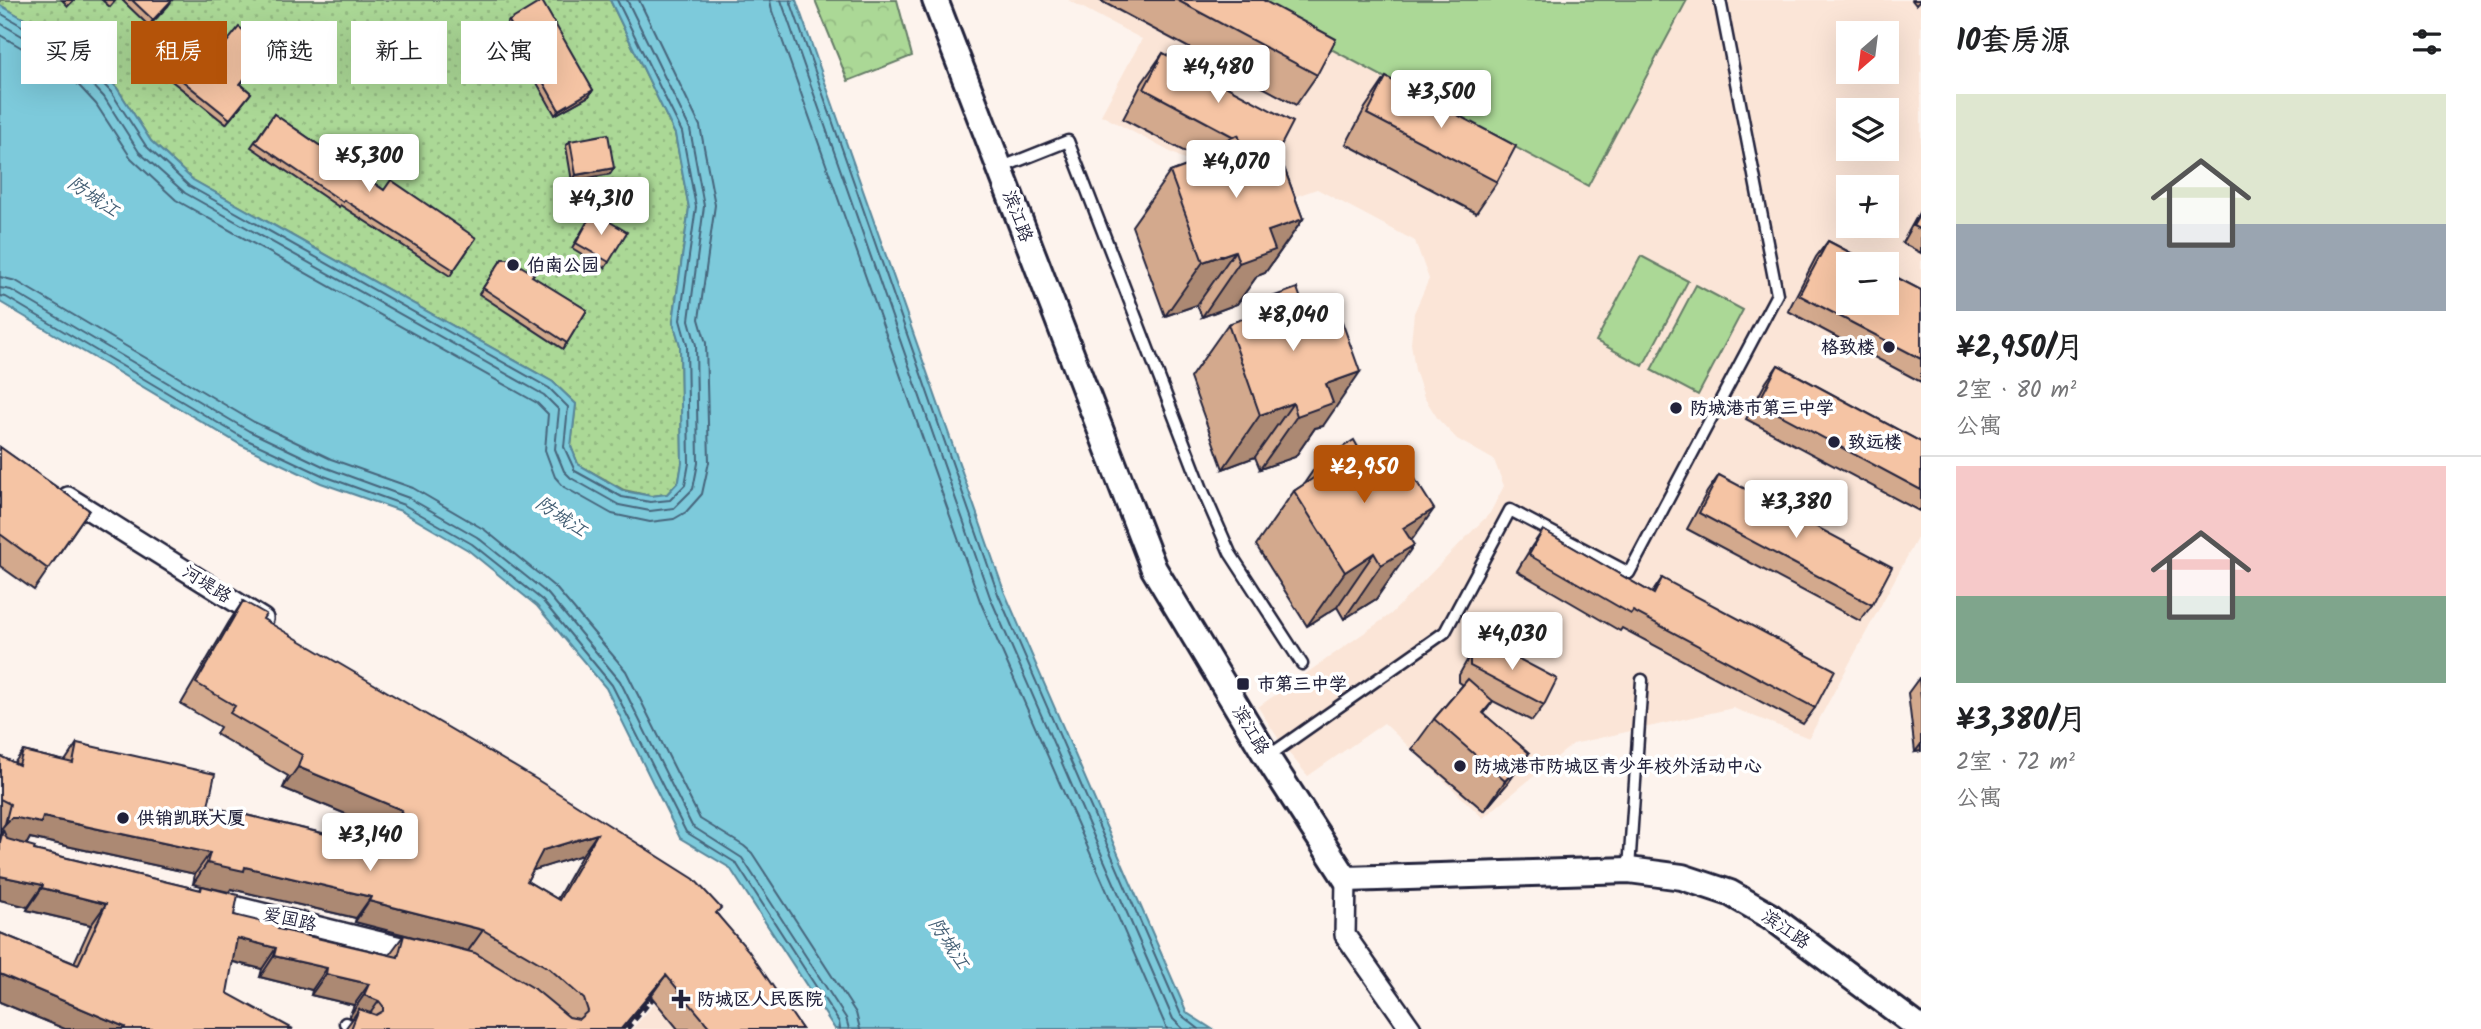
<!DOCTYPE html>
<html lang="zh">
<head>
<meta charset="utf-8">
<style>
	body { margin:0; font-family:Kalam,"LXGW WenKai TC",sans-serif; background:#f2f2f2; color:#202124; height:100vh; display:flex; flex-direction:column; font-size:26px; white-space:nowrap }
	* { box-sizing:border-box; margin:0 }
	p { font-size:23px; color:#757577 }
	.icon { flex:none; width:38px; height:38px; fill:none; stroke:currentColor; stroke-width:2; stroke-linecap:round; stroke-linejoin:round }
	.map { position:relative; flex:1; overflow:hidden }
	.side { display:flex; flex-direction:column; background:#fff; width:560px }
	.side>* { flex:none }
	.hud { position:absolute; left:21px; top:21px; width:665px; height:63px; display:flex; gap:14px }
	.needle { width:46px; rotate:208deg }
	.fabs { position:absolute; left:1836px; top:21px; display:grid; gap:14px }
	.fabs a { display:grid; place-items:center; width:63px; height:63px; border-radius:0px; background:#fff; box-shadow:0 7px 28px #0002; font-size:35px }
	.price { position:absolute; translate:-50% -60px; padding:0 16px; border-radius:7px; background:#fff; color:#222; font-size:23px; line-height:46px; filter:drop-shadow(0 2px 4px #0008) }
	.price::after { content:''; position:absolute; left:50%; top:42px; width:21px; height:16px; margin-left:-10px; background:inherit; clip-path:polygon(0 0,100% 0,50% 100%) }
	.price.current { background:#b45309; color:#fff }
	ul { padding:0; list-style:none }
	li { display:grid; align-content:center; gap:14px; height:371px; padding:0 35px }
	li+li { border-top:2px solid #e0e0e0 }
	li span { display:grid; place-items:center; height:217px; border-radius:0px; color:#555 }
	li>.icon { margin-inline-start:auto }
	span .icon { width:126px; height:126px; fill:#fffc; stroke-width:1 }
	li b { font-size:30px }
	h2 { display:flex; justify-content:space-between; align-items:center; height:84px; padding:0 35px; font-size:30px }
	.chip { padding:0 24px; border-radius:0px; background:#fff; box-shadow:0 7px 28px #0002; font-size:24px; line-height:63px }
	.chip.current { background:#b45309; color:#fff }
	main { display:flex; flex:1; min-height:0 }
	.map>svg:first-child { display:block }
	.built { fill:#fbe5d7; fill-rule:evenodd }
	.forest { fill:url(#forest-crowns); stroke:#667d68; stroke-width:2 }
	.park { fill:url(#park-dots); stroke:#667d68; stroke-width:2 }
	.garden { fill:#abd896; stroke:#667d68; stroke-width:2 }
	.water { fill:#7dcadb; stroke:#59879b; stroke-width:2 }
	.lines { fill:none; stroke-linecap:round; stroke-linejoin:round }
	.shore { stroke:#46657b; stroke-width:2 }
	.service-casing { stroke:#22223b; stroke-width:15 }
	.minor-casing { stroke:#22223b; stroke-width:24 }
	.tertiary-casing { stroke:#22223b; stroke-width:30 }
	.path { stroke:#22223b; stroke-width:4.5; stroke-dasharray:7 5; stroke-linecap:butt }
	.service { stroke:#fff; stroke-width:10 }
	.minor { stroke:#fff; stroke-width:19 }
	.tertiary { stroke:#fff; stroke-width:24 }
	.wall { fill:#d3a98d; stroke:#22223b; stroke-width:2; fill-rule:evenodd }
	.shaded-wall { fill:#ac8973; stroke:#22223b; stroke-width:2 }
	.building { fill:#f5c4a4; stroke:#22223b; stroke-width:2; fill-rule:evenodd }
	.poi-dot { fill:#22223b; stroke:#fff; stroke-width:2.5 }
	.labels { text-anchor:middle; stroke-width:7; stroke-linejoin:round; paint-order:stroke }
	.street-label { font-size:18px; fill:#22223b; stroke:#fff }
	.poi-label { font-size:18px; font-weight:bold; fill:#22223b; stroke:#fff; text-anchor:start }
	.water-label { font-size:19px; font-style:italic; fill:#425d73; stroke:#fff }
</style>
</head>
<body>
<main>
<div class="map">
<svg width="1921" height="1029" viewBox="0 0 1921 1029">
	<defs>
		<pattern id="forest-crowns" width="20" height="18" patternUnits="userSpaceOnUse" patternTransform="scale(1.75)"><rect width="20" height="18" fill="#abd896"/><path d="M2 6a3 3 0 1 1 6 0M12 15a3 3 0 1 1 6 0" fill="none" stroke="#93b982"/></pattern>
		<pattern id="park-dots" width="8" height="8" patternUnits="userSpaceOnUse" patternTransform="scale(1.75)"><rect width="8" height="8" fill="#abd896"/><path d="M2 2h.1M6 6h.1" fill="none" stroke="#93b982" stroke-width="1.8" stroke-linecap="round"/></pattern>
	</defs>
	<rect width="100%" height="100%" fill="#fdf3ed"/>
	<filter id="ink" filterUnits="userSpaceOnUse"><feTurbulence type="fractalNoise" baseFrequency=".0143" numOctaves="2"/><feDisplacementMap in="SourceGraphic" scale="14" xChannelSelector="R" yChannelSelector="G"/><feConvolveMatrix kernelMatrix="1 2 1 2 8 2 1 2 1" color-interpolation-filters="sRGB"/></filter>
	<g filter="url(#ink)">
		<!-- built -->
		<g class="built">
			<path d="M1068 0H1921V531L1809 738 1733 708 1573 744 1483 818 1384 723 1308 776 1283 746 1258 707 1391 614 1490 513 1504 486 1494 460 1457 439 1438 419 1424 397 1415 370 1411 343 1414 313 1429 279 1415 241 1317 189 1270 205 1101 115 1142 39ZM1848 33H1886V72H1848ZM1848 110H1886V149H1848ZM1848 187H1886V226H1848ZM1848 264H1886V303H1848Z"/>
			<polygon points="656,1002 728,1029 632,1029"/>
		</g>
		<!-- forest -->
		<polygon class="forest" points="815,0 897,0 912,56 848,81"/>
		<!-- park -->
		<polygon class="park" points="0,0 610,0 675,134 689,208 673,321 680,345 682,463 679,481 667,494 651,496 624,490 578,464 571,447 576,404 553,382 193,180 151,141 117,88 88,56 0,5"/>
		<!-- garden -->
		<g class="garden">
			<polygon points="1239,0 1687,0 1588,186"/>
			<polygon points="1641,256 1688,281 1643,366 1596,341"/>
			<polygon points="1696,285 1743,310 1698,395 1651,370"/>
		</g>
		<!-- water -->
		<polygon class="water" points="610,0 796,0 1004,591 1187,1013 1212,1029 835,1029 730,868 680,838 606,688 537,606 468,550 401,511 321,483 241,445 0,302 0,5 88,56 117,88 151,141 193,180 553,382 576,404 571,446 578,464 624,491 651,496 667,494 679,481 682,463 680,345 673,322 689,208 675,134"/>
		<g class="lines">
			<!-- shore -->
			<g class="shore">
				<polyline points="770,0 772,11 980,601 1167,1029"/>
				<polyline points="781,0 990,597 1173,1019 1183,1029"/>
				<polyline points="790,0 998,594 1181,1015 1199,1029"/>
				<polyline points="0,13 83,62 111,92 146,146 189,186 549,388 568,407 564,447 575,471 622,497 650,502 670,500 685,485 689,463 687,345 680,320 696,207 682,132 617,0"/>
				<polyline points="0,23 78,69 104,97 139,152 185,193 544,395 559,410 555,449 564,471 571,478 619,505 650,511 674,508 693,489 698,463 696,345 689,320 704,206 690,129 627,0"/>
				<polyline points="0,35 71,77 96,104 131,158 176,200 537,403 548,414 545,450 555,477 564,487 612,514 650,522 674,519 686,512 702,494 709,462 706,343 699,319 715,205 700,126 639,0"/>
				<polyline points="0,277 16,281 254,422 331,459 413,488 485,530 556,588 626,671 700,819 744,846 752,853 856,1013 860,1029"/>
				<polyline points="0,288 11,290 249,431 327,468 409,498 477,537 548,594 620,681 692,826 742,858 846,1018 849,1029"/>
				<polyline points="0,296 6,297 245,439 324,476 404,505 472,544 542,600 612,685 686,832 736,863 839,1022 840,1029"/>
			</g>
			<defs>
				<g id="service">
					<polyline points="1000,168 1068,141 1202,489 1230,553 1302,664"/>
					<polyline points="1267,757 1445,632 1510,510 1629,573 1777,294 1720,0"/>
					<polyline points="1629,869 1642,680"/>
					<polyline points="345,1023 361,1029"/>
				</g>
				<g id="minor">
					<polyline points="68,497 263,619"/>
					<polyline points="1346,879 1345,935 1411,1029"/>
					<polyline points="213,901 421,952"/>
				</g>
				<polyline id="tertiary" points="935,0 1154,569 1267,757 1346,879 1629,870 1682,877 1730,893 1770,916 1921,1029"/>
			</defs>
			<!-- service casing -->
			<use href="#service" class="service-casing"/>
			<!-- minor casing -->
			<use href="#minor" class="minor-casing"/>
			<!-- tertiary casing -->
			<use href="#tertiary" class="tertiary-casing"/>
			<!-- path -->
			<polyline class="path" points="627,1029 656,995"/>
			<!-- service -->
			<use href="#service" class="service"/>
			<!-- minor -->
			<use href="#minor" class="minor"/>
			<!-- tertiary -->
			<use href="#tertiary" class="tertiary"/>
		</g>
		<!-- wall -->
		<g class="wall">
			<polygon points="62,0 74,0 68,6"/>
			<polygon points="102,0 116,0 110,7"/>
			<polygon points="122,0 172,0 149,26"/>
			<polygon points="1099,0 1263,0 1317,75 1296,105"/>
			<polygon points="1912,0 1921,0 1916,5"/>
			<polygon points="509,21 593,90 589,96 555,115 505,26"/>
			<polygon points="268,50 241,84 251,93 226,124 144,59 148,53 211,62"/>
			<polygon points="1163,53 1278,151 1303,219 1265,273 1257,276 1237,304 1202,317 1197,305 1165,316 1132,226 1170,172 1189,165 1195,157 1123,119 1142,83"/>
			<polygon points="1386,77 1497,182 1476,213 1346,144 1365,108"/>
			<polygon points="274,114 384,190 476,238 450,276 340,205 339,207 251,147"/>
			<polygon points="570,141 614,168 610,174 572,181 566,146"/>
			<polygon points="1921,209 1921,253 1902,243"/>
			<polygon points="593,212 609,262 605,268 572,248"/>
			<polygon points="1828,241 1921,290 1921,382 1788,311 1816,257"/>
			<polygon points="502,259 587,310 563,349 479,294"/>
			<polygon points="1258,302 1323,426 1315,428 1295,457 1260,469 1255,457 1223,469 1190,378 1228,324 1247,318"/>
			<polygon points="1778,365 1921,442 1921,508 1919,511 1746,419 1766,382"/>
			<polygon points="0,447 89,510 34,590 0,566"/>
			<polygon points="1319,462 1411,541 1376,599 1344,619 1337,607 1307,626 1256,545 1294,491 1303,485"/>
			<polygon points="1719,475 1872,605 1860,621 1687,529 1707,492"/>
			<polygon points="1543,530 1652,593 1662,578 1815,708 1803,724 1622,628 1620,631 1517,571 1532,546"/>
			<path d="M243 601 263 619 717 914 802 1029H678L651 996 624 1029H345L353 1018 349 1017 354 1005 311 995 312 990 260 977 262 969 233 962 65 1029 0 1002V933L74 963 91 925 27 910 28 907 0 900V756L14 763 23 751 65 761 77 743 208 806 382 847 387 831 283 788 288 776 216 734 220 727 181 704 229 622ZM30 838 195 874 193 884 229 892 231 889 356 918 355 922 469 952 404 935 389 955 278 929 234 915 202 886 200 890 34 850 26 845ZM582 855 557 899 527 881 533 870Z"/>
			<polygon points="1481,639 1544,705 1532,721 1493,701 1484,714 1529,753 1508,783 1484,811 1412,749 1434,719 1463,685 1459,682 1459,675 1470,655"/>
			<polygon points="1919,678 1921,678 1921,751 1915,752 1908,693"/>
		</g>
		<!-- shaded-wall -->
		<g class="shaded-wall">
			<polygon points="172,0 168,6 149,26 153,20"/>
			<polygon points="593,90 589,96 555,115 559,110"/>
			<polygon points="614,168 610,174 572,181 576,175"/>
			<polygon points="1303,219 1265,273 1257,276 1237,304 1202,317 1239,263 1268,231"/>
			<polygon points="1235,251 1197,305 1165,316 1203,262"/>
			<polygon points="1360,372 1323,426 1315,428 1295,457 1260,469 1297,416 1326,384"/>
			<polygon points="1293,403 1255,457 1223,469 1260,415"/>
			<polygon points="1434,509 1404,551 1414,545 1376,599 1344,619 1381,565 1403,528"/>
			<polygon points="1374,553 1337,607 1307,626 1345,572"/>
			<polygon points="1921,744 1921,751 1915,752"/>
			<polygon points="1529,753 1508,783 1484,811 1505,781"/>
			<polygon points="298,767 402,810 387,831 283,788"/>
			<polygon points="43,817 210,853 195,874 30,838 26,845 2,839 3,830 0,835 0,830 5,824 11,818"/>
			<polygon points="597,834 582,855 528,872 543,850"/>
			<polygon points="207,863 245,867 371,897 356,918 231,889 229,892 193,884"/>
			<polygon points="0,876 43,885 28,907 0,900"/>
			<polygon points="42,888 106,904 91,925 27,910"/>
			<polygon points="369,901 483,930 468,951 355,922"/>
			<polygon points="237,938 276,948 262,969 222,959"/>
			<polygon points="274,956 327,968 312,990 260,977"/>
			<polygon points="0,974 125,1027 124,1029 65,1029 0,1002"/>
			<polygon points="326,974 369,984 354,1005 311,995"/>
			<polygon points="666,975 651,996 624,1029 621,1029"/>
			<polygon points="364,995 379,1001 364,1022 359,1009 353,1018 349,1017"/>
		</g>
		<!-- building -->
		<g class="building">
			<polygon points="132,0 172,0 153,20"/>
			<polygon points="1177,0 1263,0 1336,39 1317,75"/>
			<polygon points="542,1 593,90 559,110 509,21"/>
			<polygon points="170,27 211,62 239,27 268,50 240,84 251,93 230,119 148,53"/>
			<polygon points="1163,53 1293,122 1278,151 1277,149 1266,154 1240,140 1238,135 1234,137 1144,89"/>
			<polygon points="1386,77 1516,146 1497,182 1367,114"/>
			<polygon points="274,114 384,190 391,180 476,238 454,270 344,200 343,202 255,142"/>
			<polygon points="608,134 614,168 576,175 570,141"/>
			<polygon points="1238,135 1247,160 1277,149 1303,219 1268,231 1275,250 1239,263 1235,251 1203,262 1170,172 1204,160 1200,150"/>
			<polygon points="593,212 627,232 609,262 576,243"/>
			<polygon points="1921,212 1921,230 1913,226"/>
			<polygon points="1828,241 1872,264 1848,264 1848,303 1886,303 1886,272 1921,290 1921,359 1799,295"/>
			<polygon points="502,259 509,259 534,274 532,276 587,310 567,343 483,288"/>
			<polygon points="1297,288 1306,313 1335,302 1360,372 1326,384 1333,403 1297,416 1293,403 1260,415 1228,324 1262,312 1258,302"/>
			<polygon points="1778,365 1921,442 1921,490 1758,403"/>
			<polygon points="1354,440 1367,463 1394,446 1434,509 1403,528 1414,545 1381,565 1374,553 1345,572 1294,491 1324,471 1319,462"/>
			<polygon points="0,447 89,510 48,569 0,534"/>
			<polygon points="1719,475 1892,567 1872,605 1699,513"/>
			<polygon points="1543,530 1654,594 1662,578 1835,670 1815,708 1633,611 1631,614 1529,555"/>
			<path d="M243 601 266 614 263 619 536 779 694 879 721 908 716 913 748 950 802 1029H711L666 975 621 1029H351L359 1009 376 1015 383 1011V1006L379 1001 364 995 369 984 326 974 327 968 274 956 276 948 237 938 227 993 293 1029H124L125 1027 0 974V933L78 965 106 904 42 888 43 885 0 876V842L3 830 7 839 35 847 34 850 201 890 202 886 238 895 234 915 279 926 278 929 398 957 404 935 475 953 535 989 569 1017 579 1019 588 1011 584 999 550 969 483 930 369 901 371 897 245 867 244 871 207 863 210 853 43 817 41 823 17 818H11L5 824 10 804 0 799V756L19 765 23 751 73 763 77 743 215 774 208 806 388 849 402 810 298 767 302 755 230 713 235 706 196 683ZM597 834 559 900 527 881 543 850Z"/>
			<polygon points="1481,639 1557,679 1544,705 1470,666 1470,659"/>
			<polygon points="1919,678 1921,678 1921,699"/>
			<polygon points="1468,679 1493,701 1483,713 1529,753 1505,781 1434,719"/>
		</g>
	</g>
	<!-- markers -->
	<g class="poi-dot">
		<circle cx="513" cy="265" r="7"/>
		<circle cx="1889" cy="347" r="7"/>
		<circle cx="1676" cy="408" r="7"/>
		<circle cx="1834" cy="442" r="7"/>
		<rect x="1236" y="677" width="14" height="14" rx="3.5"/>
		<circle cx="1460" cy="766" r="7"/>
		<circle cx="123" cy="818" r="7"/>
		<path d="M677.5 988.5h7v7h7v7h-7v7h-7v-7h-7v-7h7z"/>
	</g>
	<g class="labels">
		<!-- street labels -->
		<g class="street-label">
			<text transform="translate(1018 216) rotate(69)" y="6">滨江路</text>
			<text transform="translate(207 584) rotate(32)" y="6">河堤路</text>
			<text transform="translate(1251 730) rotate(59)" y="6">滨江路</text>
			<text transform="translate(290 919) rotate(13)" y="6">爱国路</text>
			<text transform="translate(1786 929) rotate(35)" y="6">滨江路</text>
		</g>
		<!-- poi labels -->
		<g class="poi-label">
			<text x="527" y="271">伯南公园</text>
			<text x="1875" y="353" text-anchor="end">格致楼</text>
			<text x="1690" y="414">防城港市第三中学</text>
			<text x="1848" y="448">致远楼</text>
			<text x="1257" y="690">巿第三中学</text>
			<text x="1474" y="772">防城港市防城区青少年校外活动中心</text>
			<text x="137" y="824">供销凯联大厦</text>
			<text x="697" y="1005">防城区人民医院</text>
		</g>
		<!-- water labels -->
		<g class="water-label">
			<text transform="translate(94 196) rotate(34)" y="7">防城江</text>
			<text transform="translate(562 516) rotate(34)" y="7">防城江</text>
			<text transform="translate(950 943) rotate(57)" y="7">防城江</text>
		</g>
	</g>
</svg>
<div class="fabs">
<a><svg class="needle" viewBox="-14 -14 28 28"><path d="M0-13l5 13h-10z" fill="#e53935"/><path d="M0 13l5-13h-10z" fill="#757577"/></svg></a>
<a><svg class="icon" aria-label="layers" viewBox="0 0 24 24"><path d="M12 4l9 5-9 5-9-5zM3 14l9 5 9-5"/></svg></a>
<a>+</a>
<a>−</a>
</div>
<b class="price" style="left:1218px;top:105px">¥4,480</b>
<b class="price" style="left:1441px;top:130px">¥3,500</b>
<b class="price" style="left:369px;top:194px">¥5,300</b>
<b class="price" style="left:1236px;top:200px">¥4,070</b>
<b class="price" style="left:601px;top:237px">¥4,310</b>
<b class="price" style="left:1293px;top:353px">¥8,040</b>
<b class="price current" style="left:1364px;top:505px">¥2,950</b>
<b class="price" style="left:1796px;top:540px">¥3,380</b>
<b class="price" style="left:1512px;top:672px">¥4,030</b>
<b class="price" style="left:370px;top:873px">¥3,140</b>
<div class="hud">
<a class="chip">买房</a>
<a class="chip current">租房</a>
<a class="chip">筛选</a>
<a class="chip">新上</a>
<a class="chip">公寓</a>
</div>
</div>
<section class="side">
<h2>10套房源<svg class="icon" aria-label="filters" viewBox="0 0 24 24"><path d="M4 7h16M4 17h16"/><circle cx="9" cy="7" r="2"/><circle cx="15" cy="17" r="2"/></svg></h2>
<ul>
<li><span style="background:linear-gradient(#dfe7d0 60%,#9aa5b1 0)"><svg class="icon" aria-label="home" viewBox="0 0 24 24"><path d="M3 11l9-7 9 7M6 9v11h12V9"/></svg></span><div><b>¥2,950/月</b><p>2室 · 80 m²</p><p>公寓</p></div></li>
<li><span style="background:linear-gradient(#f6c9c9 60%,#7fa58c 0)"><svg class="icon" aria-label="home" viewBox="0 0 24 24"><path d="M3 11l9-7 9 7M6 9v11h12V9"/></svg></span><div><b>¥3,380/月</b><p>2室 · 72 m²</p><p>公寓</p></div></li>
</ul>
</section>
</main>
</body>
</html>
